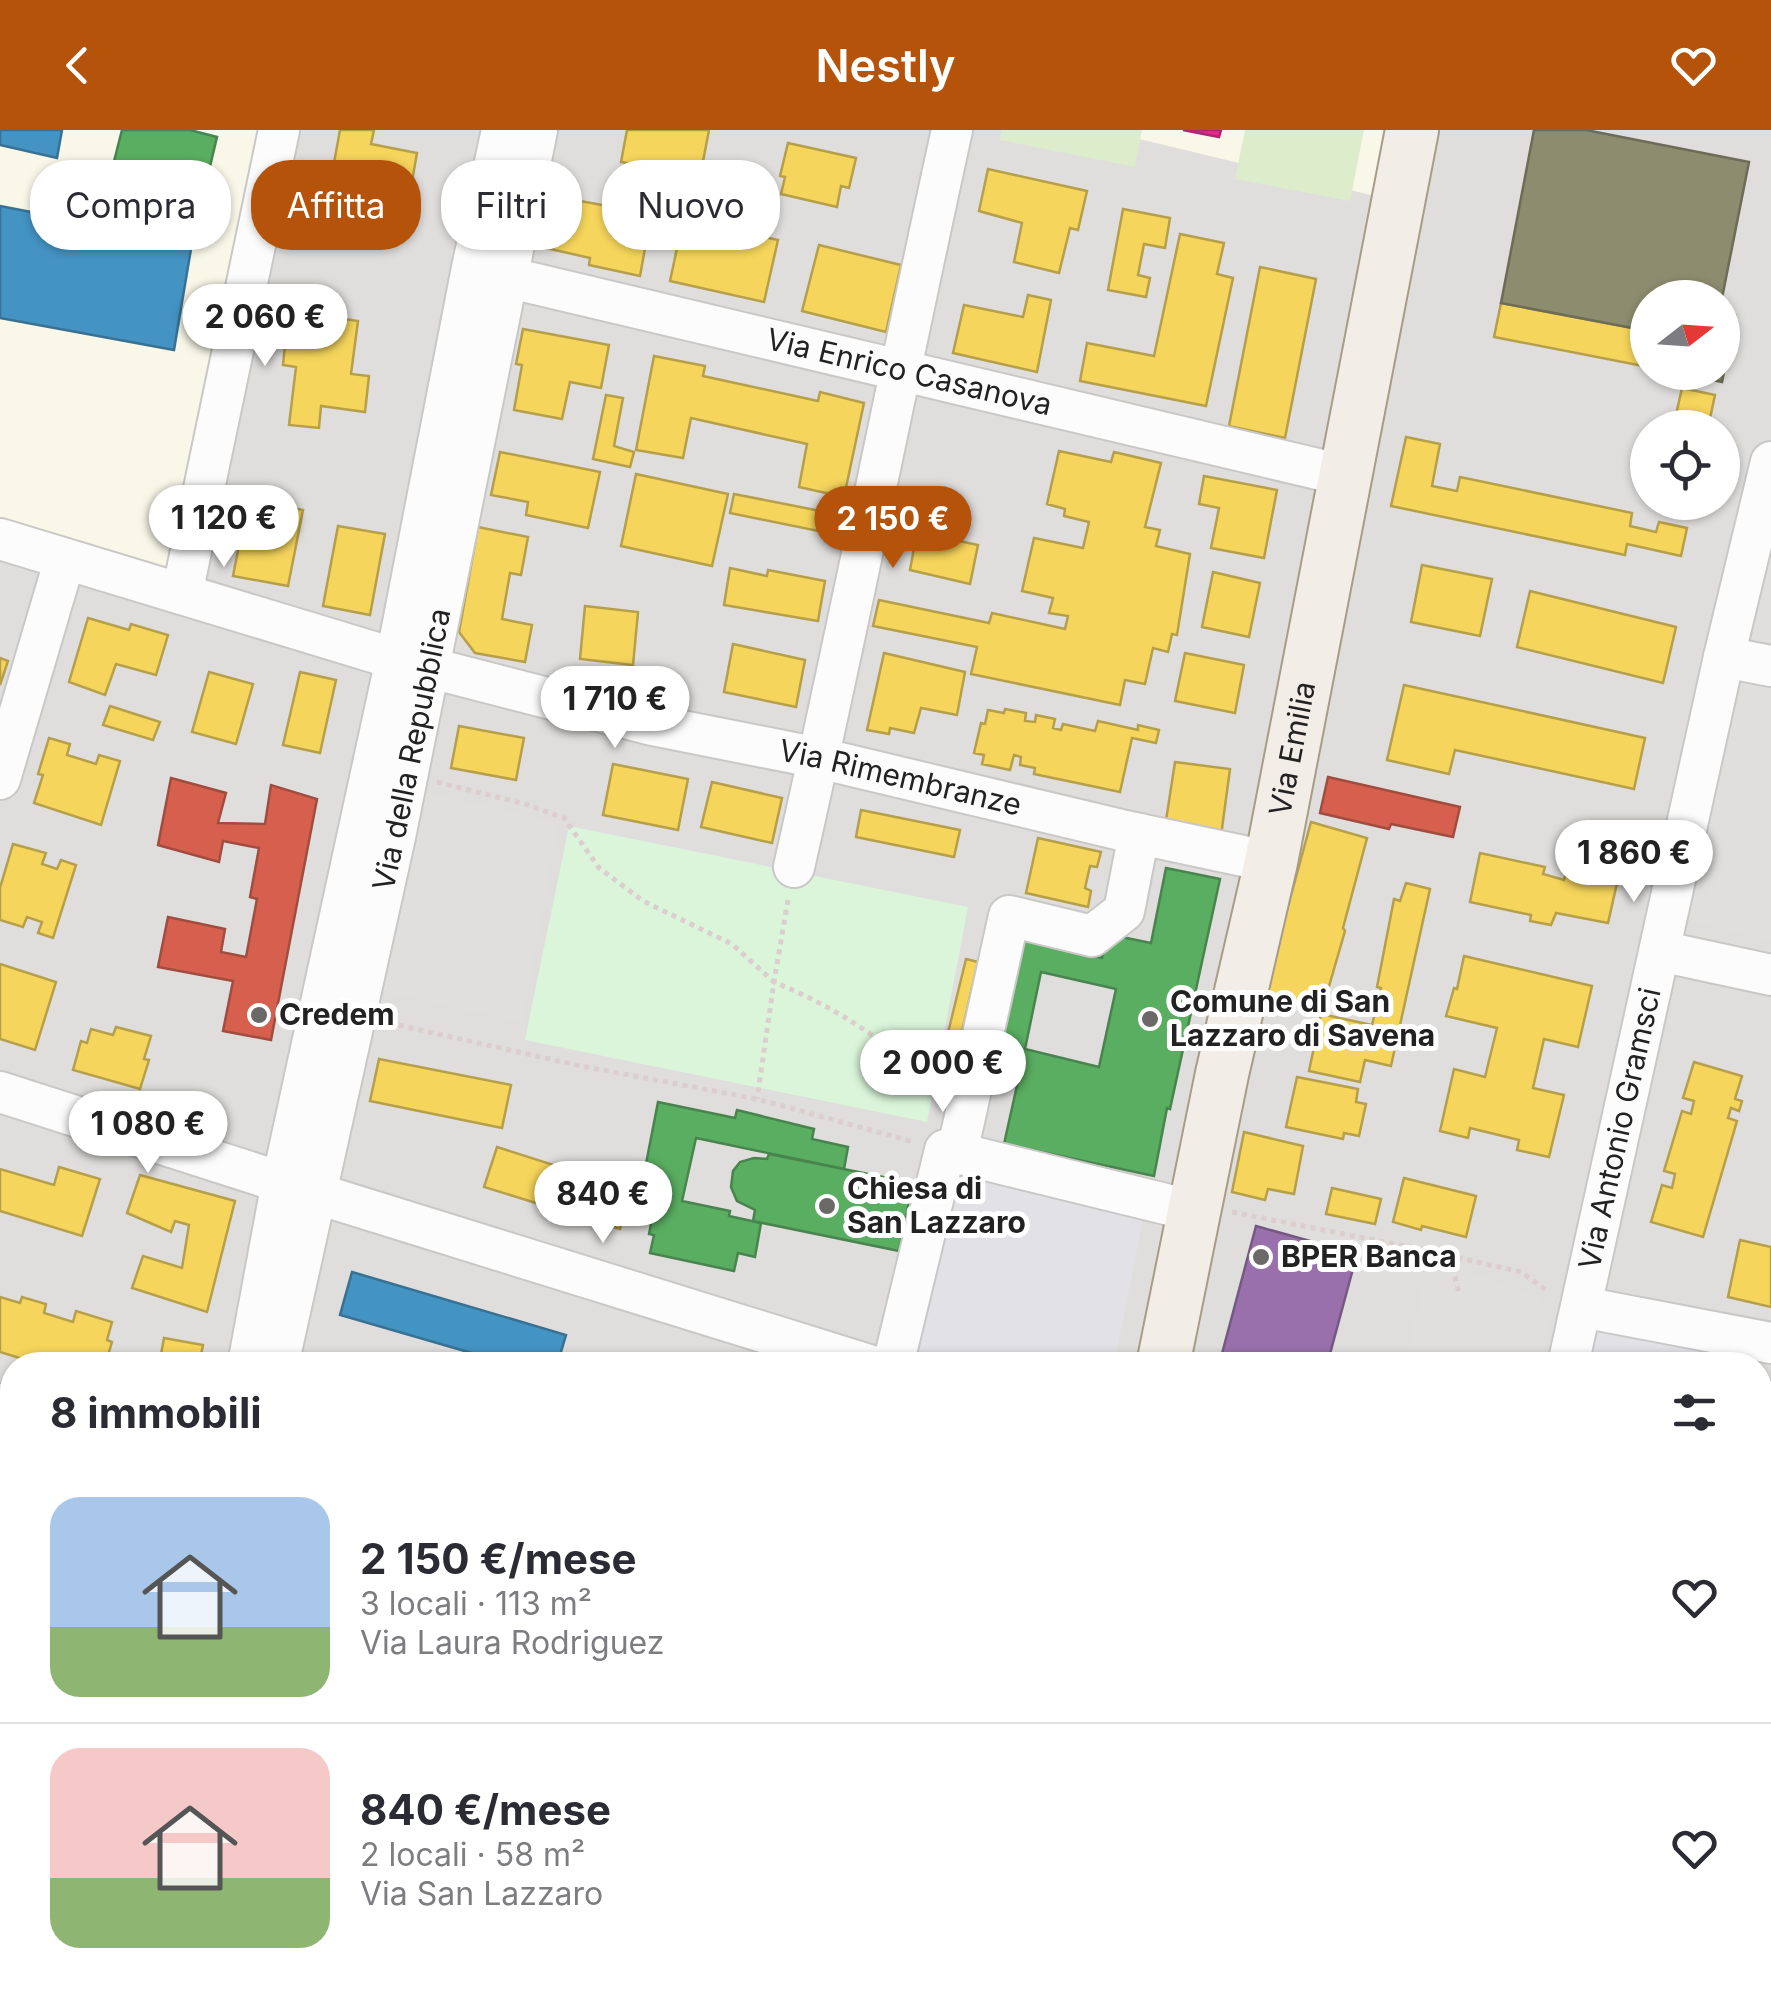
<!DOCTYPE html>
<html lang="it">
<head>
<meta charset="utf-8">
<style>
	body { margin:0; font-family:Inter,sans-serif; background:#f2f2f3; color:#2b2b33; height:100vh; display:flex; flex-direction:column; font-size:38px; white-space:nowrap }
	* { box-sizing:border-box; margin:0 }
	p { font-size:32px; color:#7c7c81 }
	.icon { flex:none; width:55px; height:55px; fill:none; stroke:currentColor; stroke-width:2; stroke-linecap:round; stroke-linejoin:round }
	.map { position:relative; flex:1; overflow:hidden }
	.details { position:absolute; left:0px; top:1222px; width:1772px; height:642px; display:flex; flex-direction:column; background:#fff; border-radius:40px 40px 0 0; box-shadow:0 2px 8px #0004 }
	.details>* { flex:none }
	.top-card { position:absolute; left:30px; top:30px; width:1000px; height:90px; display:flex; gap:20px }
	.needle { width:65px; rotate:73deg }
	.fabs { position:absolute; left:1630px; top:150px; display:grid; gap:20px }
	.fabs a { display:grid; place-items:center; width:110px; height:110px; border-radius:50%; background:#fff; box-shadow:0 2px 8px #0004; font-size:50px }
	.price { position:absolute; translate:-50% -85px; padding:0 22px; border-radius:35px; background:#fff; color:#222; font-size:32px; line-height:65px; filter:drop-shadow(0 2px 5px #0008) }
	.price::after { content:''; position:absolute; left:50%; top:60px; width:30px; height:22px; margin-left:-15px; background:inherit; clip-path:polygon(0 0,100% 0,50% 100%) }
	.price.active { background:#b45309; color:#fff }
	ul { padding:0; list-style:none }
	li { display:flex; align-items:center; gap:30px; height:250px; padding:0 50px }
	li+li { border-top:2px solid #e1e1e2 }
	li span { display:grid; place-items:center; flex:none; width:280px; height:200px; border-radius:30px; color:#555 }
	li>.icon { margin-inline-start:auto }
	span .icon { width:120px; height:120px; fill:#fffc; stroke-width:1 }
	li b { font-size:42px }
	h2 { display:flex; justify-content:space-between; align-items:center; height:120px; padding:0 50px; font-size:42px }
	.tag { padding:0 35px; border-radius:40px; background:#fff; box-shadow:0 2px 8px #0004; font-size:35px; line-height:90px }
	.tag.active { background:#b45309; color:#fff }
	header { display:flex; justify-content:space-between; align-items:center; height:130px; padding:0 50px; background:#b45309; color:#fff; font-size:45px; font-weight:600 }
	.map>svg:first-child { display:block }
	.residential { fill:#dfdedc; fill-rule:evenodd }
	.education { fill:#f8f7e8 }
	.grass { fill:#ddeccb }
	.park { fill:#daf5da }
	.parking { fill:#e0dfde }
	.plaza { fill:#e2e1e5 }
	.homes { fill:#f6d55c; stroke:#b69f4b; stroke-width:2.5 }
	.shops { fill:#d6604d; stroke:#a04d40; stroke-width:2.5 }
	.offices { fill:#9970ab; stroke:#755982; stroke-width:2.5 }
	.schools { fill:#4393c3; stroke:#397193; stroke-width:2.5 }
	.health { fill:#e7298a; stroke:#ac276b; stroke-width:2.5 }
	.public { fill:#5aae61; stroke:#49844e; stroke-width:2.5; fill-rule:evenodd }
	.industry { fill:#8c8c6e; stroke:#6c6c57; stroke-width:2.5 }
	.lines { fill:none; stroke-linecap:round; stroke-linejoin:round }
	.minor-casing { stroke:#c9c8c7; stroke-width:44 }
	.major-casing { stroke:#a79c86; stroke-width:56 }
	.path { stroke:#dccecd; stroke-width:5; stroke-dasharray:5 5; stroke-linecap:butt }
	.minor { stroke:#fdfcfc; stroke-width:40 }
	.major { stroke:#f3ede7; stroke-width:52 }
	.poi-dot { fill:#6a6968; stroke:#fff; stroke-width:4 }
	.labels { text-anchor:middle; stroke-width:10; stroke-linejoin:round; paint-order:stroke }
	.street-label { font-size:30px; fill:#222; stroke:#fff }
	.poi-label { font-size:30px; font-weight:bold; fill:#222; stroke:#fff; text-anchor:start }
</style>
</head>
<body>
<header><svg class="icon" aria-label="back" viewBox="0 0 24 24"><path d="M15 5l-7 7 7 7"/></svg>Nestly<svg class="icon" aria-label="heart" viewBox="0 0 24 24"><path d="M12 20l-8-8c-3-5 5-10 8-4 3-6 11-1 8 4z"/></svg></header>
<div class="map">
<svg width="1771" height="1863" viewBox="0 0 1771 1863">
	<rect width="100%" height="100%" fill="#f0eeeb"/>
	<!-- residential -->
	<path class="residential" d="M297 0H1771V1863H0V402ZM1648 168H1722V242H1648ZM1648 298H1722V372H1648ZM12 1235H1760V1852H12Z"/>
	<!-- education -->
	<g class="education">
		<polygon points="0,0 297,0 190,455 0,402"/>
		<polygon points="1102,0 1392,0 1379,67"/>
	</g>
	<!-- grass -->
	<g class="grass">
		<polygon points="1002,0 1142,0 1135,37 1000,10"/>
		<polygon points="1245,0 1364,0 1350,71 1235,49"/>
	</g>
	<!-- park -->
	<polygon class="park" points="569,696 968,777 927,992 525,910"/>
	<!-- parking -->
	<g class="parking">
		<polygon points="1771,423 1771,810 1685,790"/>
		<polygon points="419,662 559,692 522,892 378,861"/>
		<polygon points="1429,1126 1542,1169 1547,1199 1541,1235 1405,1235"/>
		<polygon points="1760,1761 1771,1765 1771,1823 1760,1831"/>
	</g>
	<!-- plaza -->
	<g class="plaza">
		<polygon points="945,1020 1147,1069 1114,1235 893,1235"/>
		<polygon points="1582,1177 1755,1210 1751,1235 1569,1235"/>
		<polygon points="1056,1853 1143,1853 1141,1863 1055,1863"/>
	</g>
	<!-- homes -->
	<g class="homes">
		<polygon points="340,0 374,0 371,14 417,23 408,74 385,70 384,76 328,66"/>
		<polygon points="627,0 709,0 701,42 663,35 662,39 621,32"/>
		<polygon points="788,13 856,28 849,58 841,56 837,77 781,64 785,47 780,46"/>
		<polygon points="988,39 1087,61 1078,100 1070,98 1059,143 1014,132 1022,93 979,81"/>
		<polygon points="553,66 613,77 610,94 648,102 640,146 589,135 590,128 546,118 551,93 548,92"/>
		<polygon points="1123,79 1170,88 1165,118 1144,114 1138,145 1150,148 1146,167 1108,160"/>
		<polygon points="683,90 778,110 764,172 670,151"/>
		<polygon points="1180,104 1224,113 1217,144 1233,148 1206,276 1080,251 1087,213 1154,226"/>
		<polygon points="819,115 901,135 886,202 802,181"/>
		<polygon points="1260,137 1316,149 1285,308 1229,296"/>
		<polygon points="1028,165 1051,170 1037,242 953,223 964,175 1023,187"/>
		<polygon points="1501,173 1648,201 1648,237 1494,207"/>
		<polygon points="331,187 358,191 351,244 369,246 365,282 321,276 319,298 289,295 296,237 283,235 286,204 327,210"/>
		<polygon points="523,199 609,215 601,258 570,252 562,289 514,280 522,235 516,234"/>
		<polygon points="654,226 705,236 703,246 818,271 820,262 864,273 844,367 799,357 807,314 691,288 683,328 636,320"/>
		<polygon points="1682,258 1715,265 1708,298 1673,298"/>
		<polygon points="606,265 623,268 614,316 634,322 630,337 593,329"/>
		<polygon points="1406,307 1440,314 1432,356 1457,361 1460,347 1632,383 1630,396 1656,402 1659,392 1687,398 1681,426 1627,414 1625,425 1391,376"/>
		<polygon points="1059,321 1111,332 1114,322 1161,333 1145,397 1160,400 1156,416 1190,424 1177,505 1172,504 1168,522 1153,518 1145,554 1125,550 1120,575 971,544 977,517 873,496 879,470 989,493 992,483 1065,499 1068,486 1049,483 1053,468 1022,461 1034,408 1083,418 1089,392 1064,386 1065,379 1047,374"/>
		<polygon points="500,322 600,342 588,398 526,385 528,372 491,365"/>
		<polygon points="636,344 728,364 712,436 621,416"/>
		<polygon points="1204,346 1277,360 1264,428 1211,418 1219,378 1199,374"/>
		<polygon points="734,364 841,385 838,405 730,383"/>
		<polygon points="248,369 303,380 288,456 233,446"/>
		<polygon points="1657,372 1691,372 1689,381"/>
		<polygon points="338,396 385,404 370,485 323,476"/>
		<polygon points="478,397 528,407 521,445 510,443 502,489 532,495 525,532 475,523 459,502"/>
		<polygon points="917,402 978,415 970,454 910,440"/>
		<polygon points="1422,435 1492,449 1480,506 1411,492"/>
		<polygon points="730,438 767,446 768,440 825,451 818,491 724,475"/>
		<polygon points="1213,442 1260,453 1249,507 1202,497"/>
		<polygon points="1530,461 1676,497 1663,553 1517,517"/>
		<polygon points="585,476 638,482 633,535 580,529"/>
		<polygon points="88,488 129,500 131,494 168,505 156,545 116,534 105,565 69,552"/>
		<polygon points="733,514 805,530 796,577 724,562"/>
		<polygon points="884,523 965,542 957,585 921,578 914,603 890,598 889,604 867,600"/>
		<polygon points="1185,523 1244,535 1235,583 1175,571"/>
		<polygon points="0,528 8,531 0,555"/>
		<polygon points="209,542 253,554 236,614 192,602"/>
		<polygon points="300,542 336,550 320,623 283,615"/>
		<polygon points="1404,555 1645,608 1634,659 1455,620 1449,644 1387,630"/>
		<polygon points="110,576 160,592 153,610 103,595"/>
		<polygon points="1005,579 1026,583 1025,591 1035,592 1036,585 1055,589 1053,598 1061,600 1063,594 1095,601 1098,591 1138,600 1138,595 1159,600 1156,613 1132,608 1120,662 1034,644 1035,638 1020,635 1021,627 1014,625 1010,640 982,634 984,625 974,623 981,593 985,594 988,580 1004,583"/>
		<polygon points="459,596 524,608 516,650 451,638"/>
		<polygon points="49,608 70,614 67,625 96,634 99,625 120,631 101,695 34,673 43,645 38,644"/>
		<polygon points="1175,632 1230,639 1221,706 1165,697"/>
		<polygon points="613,634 688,649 678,700 603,685"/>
		<polygon points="712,652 782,668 772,713 701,697"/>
		<polygon points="861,680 960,700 954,727 856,707"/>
		<polygon points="1311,692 1367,708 1343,798 1345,801 1321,884 1263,868"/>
		<polygon points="1577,695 1619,703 1611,751 1617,753 1608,793 1556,783 1551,795 1530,791 1531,785 1470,772 1480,723 1545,737 1543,744 1564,750"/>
		<polygon points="1038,708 1101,722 1097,737 1090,736 1085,758 1091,761 1088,777 1026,763"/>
		<polygon points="13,714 46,723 42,734 57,739 61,730 76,735 53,808 38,803 42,792 27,787 23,797 0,790 0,758"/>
		<polygon points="1406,753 1430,759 1391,936 1365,930 1360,952 1309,941 1321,884 1372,895 1381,858 1377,857 1394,769 1400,771"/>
		<polygon points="1464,826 1592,856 1578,917 1544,909 1533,958 1564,965 1549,1027 1517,1020 1519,1010 1470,998 1468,1008 1440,1001 1454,939 1485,947 1497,898 1446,886 1454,858 1457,859"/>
		<polygon points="966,829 978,832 960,910 947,907"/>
		<polygon points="0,834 56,852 35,920 0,909"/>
		<polygon points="116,897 151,906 144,929 149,930 140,959 73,940 81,911 87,913 91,899 113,905"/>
		<polygon points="379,929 511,955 502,998 370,971"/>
		<polygon points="1694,932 1742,946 1735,969 1742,971 1739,981 1731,978 1728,988 1737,991 1703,1107 1651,1092 1662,1055 1672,1058 1675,1044 1664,1041 1682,981 1691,984 1694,971 1683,968"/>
		<polygon points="1297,947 1358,959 1356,972 1366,974 1359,1006 1344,1003 1343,1009 1286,997"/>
		<polygon points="1244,1002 1303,1016 1294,1064 1268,1059 1265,1070 1232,1062"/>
		<polygon points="497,1017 632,1060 620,1099 484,1057"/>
		<polygon points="59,1037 100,1049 82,1106 0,1081 0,1039 54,1055"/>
		<polygon points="140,1045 235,1071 207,1182 132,1158 143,1126 182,1138 189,1095 175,1091 171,1102 127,1083"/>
		<polygon points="1404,1048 1476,1066 1466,1107 1422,1096 1421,1100 1393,1092"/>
		<polygon points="1332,1058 1381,1069 1375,1094 1326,1084"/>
		<polygon points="1740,1110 1771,1117 1771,1177 1728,1167"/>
		<polygon points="0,1167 20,1173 22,1167 46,1174 44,1183 73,1192 76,1181 112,1192 107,1210 112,1212 105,1235 42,1235 0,1222"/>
		<polygon points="164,1208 203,1215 199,1235 159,1235"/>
		<polygon points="1768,1331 1771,1331 1771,1464 1760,1461 1760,1409 1764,1394 1760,1393 1760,1362"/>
		<polygon points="9,1437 12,1439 12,1508 0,1504 0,1464"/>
		<polygon points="0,1549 12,1553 12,1568 0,1602"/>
		<polygon points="1761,1558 1771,1561 1771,1634 1760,1631"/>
		<polygon points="673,1852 688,1852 721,1863 669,1863"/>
		<polygon points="936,1852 994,1852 993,1863 962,1863 936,1857"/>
		<polygon points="1544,1852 1701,1852 1734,1863 1576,1863"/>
	</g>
	<!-- shops -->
	<g class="shops">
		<polygon points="1328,647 1460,677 1453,707 1391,694 1389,699 1320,683"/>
		<polygon points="171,648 226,663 218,693 265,694 271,655 317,669 271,910 223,901 233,851 158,837 168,787 225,799 221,822 246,827 257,769 250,767 259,718 223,711 219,732 158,715"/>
		<polygon points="12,1763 12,1800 2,1797"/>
		<polygon points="9,1845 12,1846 12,1852 33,1852 50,1858 52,1852 96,1852 92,1863 3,1863"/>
		<polygon points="256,1852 434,1852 430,1863 287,1863"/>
		<polygon points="515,1852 529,1852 560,1863 512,1863"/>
		<polygon points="788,1852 817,1852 848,1857 847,1863 785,1863"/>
		<polygon points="1143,1852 1172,1852 1170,1863 1141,1863"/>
		<polygon points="1172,1852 1245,1852 1243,1863 1170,1863"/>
		<polygon points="1286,1852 1451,1852 1450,1863 1284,1863"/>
	</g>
	<!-- offices -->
	<polygon class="offices" points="1256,1096 1357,1124 1327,1235 1219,1235"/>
	<!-- schools -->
	<g class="schools">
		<polygon points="0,0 62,0 57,28 0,15"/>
		<polygon points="0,76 192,113 174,220 0,188"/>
		<polygon points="352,1142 566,1205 557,1235 513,1235 340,1185"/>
	</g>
	<!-- health -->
	<polygon class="health" points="1183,0 1221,0 1219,7"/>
	<!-- public -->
	<g class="public">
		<polygon points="122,0 190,0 217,7 202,70 110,47"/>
		<path d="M1166 738 1220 749 1170 979 1167 978 1154 1046 1004 1014 1018 951 983 943 1012 808 1102 828 1107 804 1151 813ZM1041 842 1116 859 1099 937 1025 919Z"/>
		<polygon points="658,972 735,988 737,980 814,999 812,1009 848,1017 844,1039 696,1008 682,1071 730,1081 729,1086 761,1093 755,1127 738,1123 734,1141 650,1123 654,1105 649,1104 655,1073 647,1071 652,1046 644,1044"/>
		<polygon points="769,1024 913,1053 899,1121 753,1091 755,1080 737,1071 731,1057 733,1041 740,1032 754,1028 767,1029"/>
	</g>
	<!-- industry -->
	<g class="industry">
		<polygon points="1534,0 1586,0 1749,32 1722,168 1648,168 1648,201 1501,173"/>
		<polygon points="1722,183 1735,185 1722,252 1676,242 1722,242"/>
	</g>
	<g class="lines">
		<defs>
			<g id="minor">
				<path id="s1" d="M481 141 1347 346"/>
				<path id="s2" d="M0 409 396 529 652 595 819 628 1121 700 1271 732"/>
				<polyline points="182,464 279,0"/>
				<polyline points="1724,527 1771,536"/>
				<polyline points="0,649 65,429"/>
				<path d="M794 737C850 492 898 245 952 0"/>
				<polyline points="1660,821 1771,845"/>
				<polyline points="0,962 318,1064 869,1235"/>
				<polyline points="957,1023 1009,786 1092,806 1124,781 1139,704"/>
				<polyline points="1582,1177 1771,1213"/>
				<polyline points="248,1235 282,1052 396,529 472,138 502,0"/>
				<path id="s3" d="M278 1235 395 707 537 0"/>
				<polyline points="893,1235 945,1020 1194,1081"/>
				<path id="s4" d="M1568 1235 1724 527 1771 332"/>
				<polyline points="0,1274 12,1279"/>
				<polyline points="0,1357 12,1321"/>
				<polyline points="1760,1500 1771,1502"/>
				<polyline points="1760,1714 1771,1718"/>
				<polyline points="127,1863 129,1852"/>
				<polyline points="646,1863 649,1852"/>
				<polyline points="1511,1863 1513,1852"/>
			</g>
			<g id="major">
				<path id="s5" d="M1163 1235 1222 944 1271 732 1412 0"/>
				<polyline points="1039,1863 1041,1852"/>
			</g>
		</defs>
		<!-- minor casing -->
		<use href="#minor" class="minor-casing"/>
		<!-- major casing -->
		<use href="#major" class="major-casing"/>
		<!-- path -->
		<g class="path">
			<polyline points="437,652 525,674 564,688 599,738 643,771 732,814 774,852 757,969"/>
			<path d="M788 770 774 852C835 877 890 912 935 959"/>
			<polyline points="389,893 581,936 757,969 914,1012"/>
			<polyline points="1232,1082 1425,1120 1521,1142 1549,1162"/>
			<polyline points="1450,1127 1459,1163"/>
			<polyline points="1760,1674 1771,1678"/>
		</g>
		<!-- minor -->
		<use href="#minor" class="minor"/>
		<!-- major -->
		<use href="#major" class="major"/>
	</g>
	<!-- markers -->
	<g class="poi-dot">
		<circle cx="259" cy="885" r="10"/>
		<circle cx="1150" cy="889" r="10"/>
		<circle cx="827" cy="1076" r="10"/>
		<circle cx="1261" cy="1127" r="10"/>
	</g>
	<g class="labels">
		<!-- street labels -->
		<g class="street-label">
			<text dy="10" stroke="none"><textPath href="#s1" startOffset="440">Via Enrico Casanova</textPath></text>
			<text dy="10" stroke="none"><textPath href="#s3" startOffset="630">Via della Repubblica</textPath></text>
			<text dy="10" stroke="none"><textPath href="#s5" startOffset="630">Via Emilia</textPath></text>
			<text dy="10" stroke="none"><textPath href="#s2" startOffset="932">Via Rimembranze</textPath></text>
			<text dy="10" stroke="none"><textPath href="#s4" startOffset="242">Via Antonio Gramsci</textPath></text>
		</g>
		<!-- poi labels -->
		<g class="poi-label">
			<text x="1170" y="882">Comune di San<tspan x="1170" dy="34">Lazzaro di Savena</tspan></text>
			<text x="279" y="895">Credem</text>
			<text x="847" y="1069">Chiesa di<tspan x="847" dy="34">San Lazzaro</tspan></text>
			<text x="1281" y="1137">BPER Banca</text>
		</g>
	</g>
</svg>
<div class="fabs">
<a><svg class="needle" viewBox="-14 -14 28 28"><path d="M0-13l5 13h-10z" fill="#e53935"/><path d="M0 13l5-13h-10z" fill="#7c7c81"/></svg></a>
<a><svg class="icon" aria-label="locate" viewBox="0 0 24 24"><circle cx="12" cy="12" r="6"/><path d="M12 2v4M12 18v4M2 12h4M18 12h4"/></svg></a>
</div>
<b class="price" style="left:265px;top:239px">2 060 €</b>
<b class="price" style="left:224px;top:440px">1 120 €</b>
<b class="price active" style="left:893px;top:441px">2 150 €</b>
<b class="price" style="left:615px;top:621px">1 710 €</b>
<b class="price" style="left:1634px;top:775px">1 860 €</b>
<b class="price" style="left:943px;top:985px">2 000 €</b>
<b class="price" style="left:148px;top:1046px">1 080 €</b>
<b class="price" style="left:603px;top:1116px">840 €</b>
<div class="top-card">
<a class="tag">Compra</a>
<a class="tag active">Affitta</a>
<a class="tag">Filtri</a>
<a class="tag">Nuovo</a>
</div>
<section class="details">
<h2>8 immobili<svg class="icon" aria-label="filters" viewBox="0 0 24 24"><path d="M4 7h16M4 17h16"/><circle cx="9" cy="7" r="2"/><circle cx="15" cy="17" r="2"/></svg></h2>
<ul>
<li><span style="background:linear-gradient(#a9c7e8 65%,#8fb573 0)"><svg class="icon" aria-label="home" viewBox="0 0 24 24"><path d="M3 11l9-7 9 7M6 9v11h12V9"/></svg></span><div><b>2 150 €/mese</b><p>3 locali · 113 m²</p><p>Via Laura Rodriguez</p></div><svg class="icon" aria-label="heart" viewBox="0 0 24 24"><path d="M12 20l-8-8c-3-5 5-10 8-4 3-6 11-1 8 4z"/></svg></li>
<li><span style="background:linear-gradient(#f6c9c9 65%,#8fb573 0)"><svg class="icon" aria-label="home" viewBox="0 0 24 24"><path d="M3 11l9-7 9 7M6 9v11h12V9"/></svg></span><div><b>840 €/mese</b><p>2 locali · 58 m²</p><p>Via San Lazzaro</p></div><svg class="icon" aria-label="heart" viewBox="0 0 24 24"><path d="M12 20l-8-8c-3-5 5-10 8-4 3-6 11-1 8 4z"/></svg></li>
</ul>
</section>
</div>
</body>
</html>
